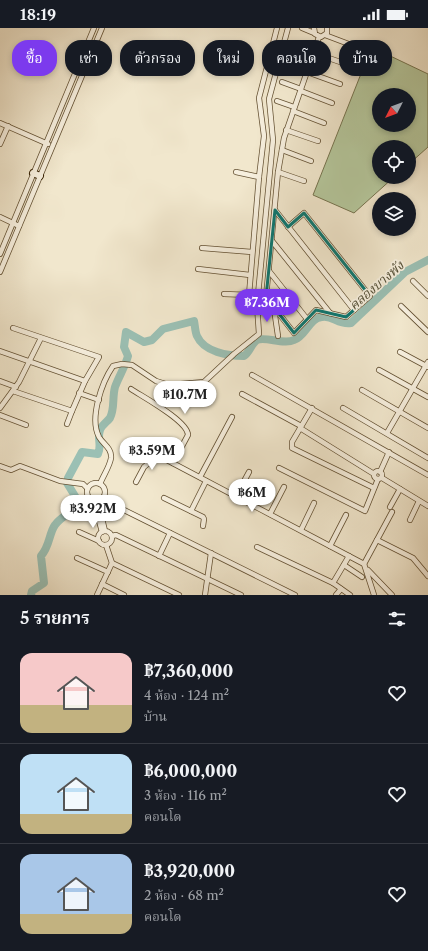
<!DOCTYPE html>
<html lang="th">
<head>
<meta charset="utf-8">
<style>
	body { margin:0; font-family:"Libre Caslon Text","Noto Serif Thai",serif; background:#242831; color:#f1f3f6; height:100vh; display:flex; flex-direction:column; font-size:15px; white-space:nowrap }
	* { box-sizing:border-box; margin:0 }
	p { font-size:13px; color:#9ea1a6 }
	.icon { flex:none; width:22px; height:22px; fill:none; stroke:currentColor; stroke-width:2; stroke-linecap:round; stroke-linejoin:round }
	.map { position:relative; height:567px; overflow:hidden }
	.sheet { display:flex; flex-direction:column; background:#171b24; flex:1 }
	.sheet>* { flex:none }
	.guide { position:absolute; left:12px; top:12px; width:404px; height:36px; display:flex; gap:8px }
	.needle { width:26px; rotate:228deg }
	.buttons { position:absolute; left:372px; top:60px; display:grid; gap:8px }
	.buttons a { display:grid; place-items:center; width:44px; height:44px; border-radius:50%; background:#171b24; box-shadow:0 2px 6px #0003; font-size:20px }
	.price { position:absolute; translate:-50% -34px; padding:0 9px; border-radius:14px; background:#fff; color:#222; font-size:13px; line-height:26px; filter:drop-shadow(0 1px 2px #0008) }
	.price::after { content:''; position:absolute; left:50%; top:24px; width:12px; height:9px; margin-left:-6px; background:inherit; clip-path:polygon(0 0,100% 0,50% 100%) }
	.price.on { background:#7c3aed; color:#fff }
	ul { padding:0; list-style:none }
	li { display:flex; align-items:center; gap:12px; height:100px; padding:0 20px }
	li+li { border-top:1px solid #363941 }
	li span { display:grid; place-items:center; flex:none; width:112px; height:80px; border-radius:12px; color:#555 }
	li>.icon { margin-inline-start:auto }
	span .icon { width:48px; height:48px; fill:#fffc; stroke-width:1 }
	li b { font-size:17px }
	h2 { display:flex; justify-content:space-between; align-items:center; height:48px; padding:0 20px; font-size:17px }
	.chip { padding:0 14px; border-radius:16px; background:#171b24; box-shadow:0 2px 6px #0003; font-size:14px; line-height:36px }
	.chip.on { background:#7c3aed; color:#fff }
	.status { display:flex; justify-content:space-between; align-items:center; height:28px; padding:0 20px; background:#171b24; direction:ltr }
	.status svg { height:11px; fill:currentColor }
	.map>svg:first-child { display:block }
	.green { fill:#b5c79c; stroke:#75734e; fill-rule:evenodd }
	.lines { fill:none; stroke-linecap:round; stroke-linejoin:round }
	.river { stroke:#9bc0b4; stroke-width:8 }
	.street-casing { stroke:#645133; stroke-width:6 }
	.secondary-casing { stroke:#351f00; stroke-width:8 }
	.street { stroke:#f6efde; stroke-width:4.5 }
	.secondary { stroke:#f6efde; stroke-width:6 }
	.marked { fill:none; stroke:#0f766e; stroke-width:3; stroke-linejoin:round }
	.labels { text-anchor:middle; stroke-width:3.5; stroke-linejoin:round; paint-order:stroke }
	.water-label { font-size:13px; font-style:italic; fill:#544f36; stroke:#f6efde }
</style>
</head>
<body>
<div class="status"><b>18:19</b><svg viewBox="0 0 49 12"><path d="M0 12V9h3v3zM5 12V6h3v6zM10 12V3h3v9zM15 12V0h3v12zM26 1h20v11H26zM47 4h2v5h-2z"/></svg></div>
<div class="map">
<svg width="428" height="567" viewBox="0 0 428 567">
	<rect width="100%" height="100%" fill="#f1e7cd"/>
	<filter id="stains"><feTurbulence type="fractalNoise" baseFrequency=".005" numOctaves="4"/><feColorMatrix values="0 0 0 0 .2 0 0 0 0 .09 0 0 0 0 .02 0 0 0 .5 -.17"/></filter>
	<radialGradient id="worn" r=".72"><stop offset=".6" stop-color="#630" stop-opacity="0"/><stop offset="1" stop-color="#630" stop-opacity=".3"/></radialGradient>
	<!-- green -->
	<path class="green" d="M370 23 384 25 428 46V119L409 136V119H379V149H394L354 185 313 167ZM379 67H409V97H379Z"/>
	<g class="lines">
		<!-- river -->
		<path class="river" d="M31 567 32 563 44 555 41 528C50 518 49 505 55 497 62 487 74 485 78 473L67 455 68 450 82 424 98 426C102 418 97 410 100 402 102 397 107 394 110 390 115 380 112 370 115 359 119 348 125 339 128 328L124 319 126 304 144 314 152 312 163 301 194 293C195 297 195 304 197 308 204 324 228 328 244 328 250 324 251 316 257 312 265 308 284 317 294 312 306 308 309 290 322 289 333 287 338 297 351 295L405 244 428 232"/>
		<defs>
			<g id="street">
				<polyline points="302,0 314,5"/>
				<polyline points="314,0 315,6 321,9 327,5 327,0"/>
				<polyline points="325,7 354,18"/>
				<polyline points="314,25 346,36"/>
				<polyline points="287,34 308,41"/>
				<polyline points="307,44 340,56"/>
				<polyline points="282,54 301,61"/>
				<polyline points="301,63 332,75"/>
				<polyline points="277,73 294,79"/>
				<polyline points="293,83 324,95"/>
				<polyline points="0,95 48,116"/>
				<polyline points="286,102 318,113"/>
				<polyline points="0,116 8,98"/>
				<polyline points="282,122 311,133"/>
				<polyline points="236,144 259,149"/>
				<polyline points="278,144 304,153"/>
				<polyline points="275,182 354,282"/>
				<polyline points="0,189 19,198"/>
				<polyline points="288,199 304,185 370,268 346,289 316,282 294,305 266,269 278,144 284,110 319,9"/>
				<polyline points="272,213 330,285"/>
				<polyline points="202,220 252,224"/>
				<polyline points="0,226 94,0"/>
				<polyline points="198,241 250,247"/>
				<polyline points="269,243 307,291"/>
				<polyline points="0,244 102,0"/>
				<polyline points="413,253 428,268"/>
				<polyline points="224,266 249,267 259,149 264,108 259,70 277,0"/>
				<polyline points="401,278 428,304"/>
				<polyline points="274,281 278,308"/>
				<polyline points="13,300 99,329 85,353 72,383 13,363"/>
				<polyline points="0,323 85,353"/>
				<polyline points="400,324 428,339"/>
				<polyline points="379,342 428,369"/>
				<polyline points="252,347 428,447"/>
				<polyline points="0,353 16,359"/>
				<path d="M131 361C143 369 188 393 188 407L173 435"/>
				<polyline points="362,362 428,400"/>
				<polyline points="79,365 99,372"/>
				<polyline points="242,366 301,398"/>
				<polyline points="0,380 19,354 41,310"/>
				<polyline points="312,380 292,414 292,420 374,460"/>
				<polyline points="343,380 428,430"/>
				<polyline points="0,387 26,397"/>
				<polyline points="67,396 72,383"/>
				<polyline points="300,400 374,446"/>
				<polyline points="387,405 428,334"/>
				<polyline points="146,421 364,536 374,567"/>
				<polyline points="0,438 11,442 20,438 60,453 83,456 87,460"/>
				<polyline points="279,440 365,483 378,451"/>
				<circle cx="378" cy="447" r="4"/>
				<polyline points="380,444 389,424"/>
				<polyline points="200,449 232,389"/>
				<polyline points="382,450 428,478"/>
				<polyline points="136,454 144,439 150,434 156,426"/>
				<circle cx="96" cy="464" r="9"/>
				<path d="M100 456C103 448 110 438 111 430 112 420 103 416 99 409 89 390 102 354 113 338L122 336 132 337 156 353 169 357 204 354 234 326 259 306 257 277 273 112 269 71 288 0"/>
				<polyline points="236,468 249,444"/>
				<polyline points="164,470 203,489 204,491 203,498"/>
				<polyline points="94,474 102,504"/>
				<polyline points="98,474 105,503"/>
				<polyline points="116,478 295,567"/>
				<polyline points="390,479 400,461"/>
				<polyline points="191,483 206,453"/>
				<polyline points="270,486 284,459"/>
				<polyline points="410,492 419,473"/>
				<polyline points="301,502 314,475"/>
				<circle cx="105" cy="510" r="7"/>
				<polyline points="79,504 99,513"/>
				<polyline points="112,508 116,507 241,567"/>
				<polyline points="377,512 413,530 428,548"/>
				<polyline points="330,518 346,487"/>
				<polyline points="257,519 333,555 350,567"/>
				<polyline points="159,528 170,505"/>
				<polyline points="77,530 108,544"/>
				<polyline points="112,535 179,567"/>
				<polyline points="364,536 392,484"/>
				<polyline points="344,537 362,549"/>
				<polyline points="368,542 392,567"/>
				<polyline points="333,555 349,528"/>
				<polyline points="102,556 124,567"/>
				<polyline points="97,567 112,535 106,517"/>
				<polyline points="205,567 211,525"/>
				<polyline points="336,567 341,561"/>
			</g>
			<polyline id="secondary" points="33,145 40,148"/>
		</defs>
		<!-- street casing -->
		<use href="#street" class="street-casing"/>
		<!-- secondary casing -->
		<use href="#secondary" class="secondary-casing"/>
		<!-- street -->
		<use href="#street" class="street"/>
		<!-- secondary -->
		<use href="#secondary" class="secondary"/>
	</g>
	<!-- marked area -->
	<path class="marked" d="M275 182 288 199 304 185 370 268 346 289 316 282 294 305 266 269Z"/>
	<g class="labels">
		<!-- water labels -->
		<g class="water-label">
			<text transform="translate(376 257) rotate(-41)" y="5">คลองบางพัง</text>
		</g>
	</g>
	<rect width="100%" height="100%" filter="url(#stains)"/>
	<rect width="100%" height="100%" fill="url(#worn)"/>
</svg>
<div class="buttons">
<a><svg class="needle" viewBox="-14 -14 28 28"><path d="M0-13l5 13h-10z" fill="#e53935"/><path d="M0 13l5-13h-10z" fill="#9ea1a6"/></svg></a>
<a><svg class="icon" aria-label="locate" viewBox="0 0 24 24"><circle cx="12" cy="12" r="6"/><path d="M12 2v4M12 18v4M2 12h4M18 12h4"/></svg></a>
<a><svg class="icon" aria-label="layers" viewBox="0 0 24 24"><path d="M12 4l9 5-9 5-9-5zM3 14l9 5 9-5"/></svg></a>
</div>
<b class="price on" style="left:267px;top:295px">฿7.36M</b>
<b class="price" style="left:185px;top:387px">฿10.7M</b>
<b class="price" style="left:152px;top:443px">฿3.59M</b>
<b class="price" style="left:252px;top:485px">฿6M</b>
<b class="price" style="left:93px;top:501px">฿3.92M</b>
<div class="guide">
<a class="chip on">ซื้อ</a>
<a class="chip">เช่า</a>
<a class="chip">ตัวกรอง</a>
<a class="chip">ใหม่</a>
<a class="chip">คอนโด</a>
<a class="chip">บ้าน</a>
</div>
</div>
<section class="sheet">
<h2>5 รายการ<svg class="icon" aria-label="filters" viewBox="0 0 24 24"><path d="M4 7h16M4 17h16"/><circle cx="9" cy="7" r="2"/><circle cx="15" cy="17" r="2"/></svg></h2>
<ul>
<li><span style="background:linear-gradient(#f6c9c9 65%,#c2b280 0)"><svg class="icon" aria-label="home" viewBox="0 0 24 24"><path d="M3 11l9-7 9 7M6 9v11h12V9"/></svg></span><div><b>฿7,360,000</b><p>4 ห้อง · 124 m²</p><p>บ้าน</p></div><svg class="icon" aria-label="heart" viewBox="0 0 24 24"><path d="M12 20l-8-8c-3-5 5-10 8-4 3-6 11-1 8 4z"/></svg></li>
<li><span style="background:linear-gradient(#bfe0f5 75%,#c2b280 0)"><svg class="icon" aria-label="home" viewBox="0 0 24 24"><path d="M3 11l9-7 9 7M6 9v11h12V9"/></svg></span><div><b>฿6,000,000</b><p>3 ห้อง · 116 m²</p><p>คอนโด</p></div><svg class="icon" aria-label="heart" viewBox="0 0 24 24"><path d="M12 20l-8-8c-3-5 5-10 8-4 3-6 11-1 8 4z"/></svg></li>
<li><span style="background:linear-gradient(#a9c7e8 75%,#c2b280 0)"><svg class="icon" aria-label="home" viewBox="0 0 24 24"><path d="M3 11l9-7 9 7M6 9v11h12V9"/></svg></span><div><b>฿3,920,000</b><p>2 ห้อง · 68 m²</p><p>คอนโด</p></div><svg class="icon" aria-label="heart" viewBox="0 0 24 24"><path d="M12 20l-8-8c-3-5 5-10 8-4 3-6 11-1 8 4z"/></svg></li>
</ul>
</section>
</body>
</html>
